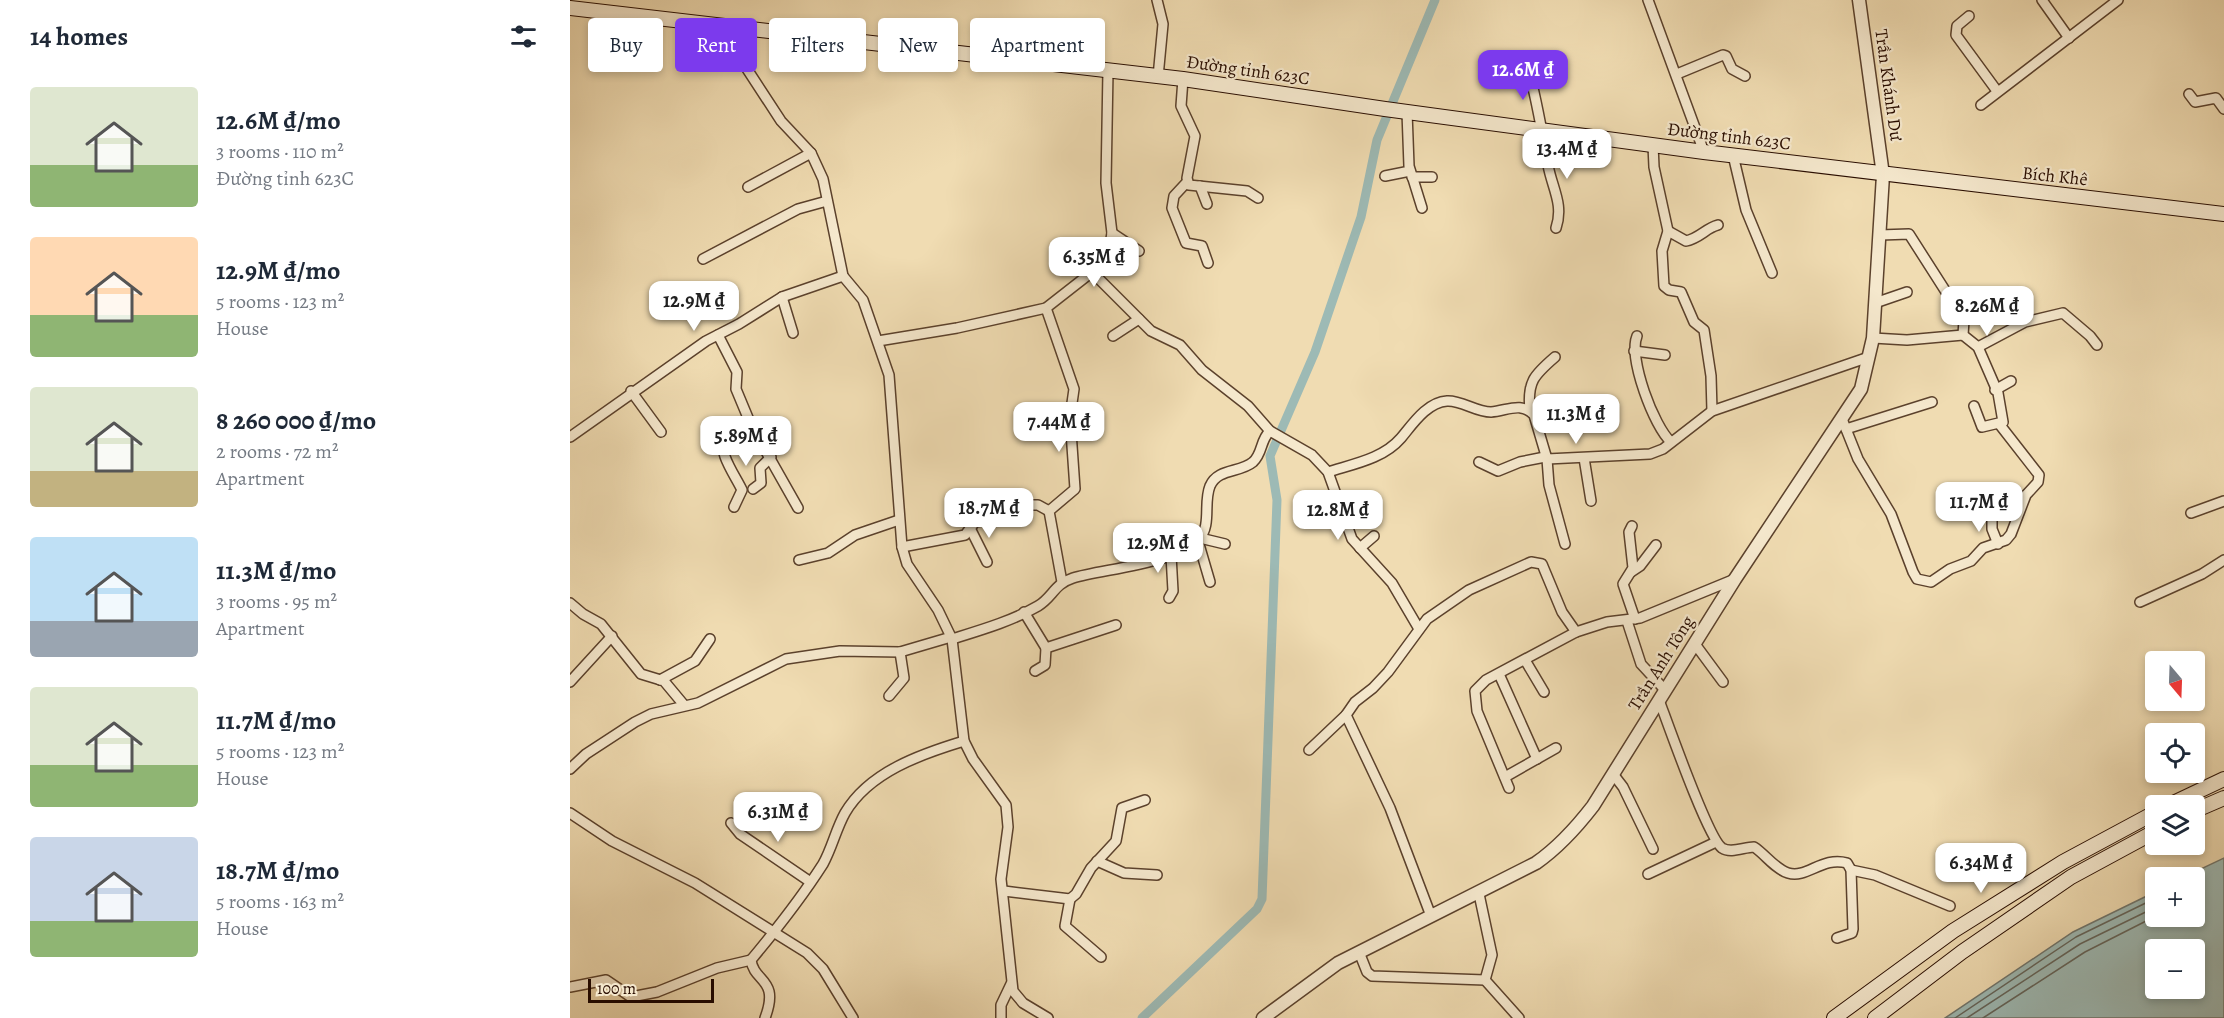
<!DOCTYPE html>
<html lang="en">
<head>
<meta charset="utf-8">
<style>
	body { margin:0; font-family:Alegreya,serif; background:#f2f2f3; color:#1f2937; height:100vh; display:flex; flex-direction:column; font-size:22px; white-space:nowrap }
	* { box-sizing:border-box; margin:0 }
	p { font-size:20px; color:#747a83 }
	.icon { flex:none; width:33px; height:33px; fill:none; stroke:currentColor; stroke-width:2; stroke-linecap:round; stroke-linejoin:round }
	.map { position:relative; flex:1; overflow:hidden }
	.panel { display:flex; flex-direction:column; background:#fff; width:570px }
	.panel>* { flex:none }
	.banner { position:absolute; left:18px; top:18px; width:570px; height:54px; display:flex; gap:12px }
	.needle { width:39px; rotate:161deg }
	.buttons { position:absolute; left:1575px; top:651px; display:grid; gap:12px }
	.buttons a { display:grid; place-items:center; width:60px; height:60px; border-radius:6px; background:#fff; box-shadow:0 3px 9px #0003; font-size:30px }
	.scale { position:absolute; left:18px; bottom:15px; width:126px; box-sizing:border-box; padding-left:6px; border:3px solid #290d00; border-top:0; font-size:16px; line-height:21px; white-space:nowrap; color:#290d00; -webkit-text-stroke:4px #f5e8cd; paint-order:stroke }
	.price { position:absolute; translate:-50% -51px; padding:0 14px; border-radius:12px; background:#fff; color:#222; font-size:20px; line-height:39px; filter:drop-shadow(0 2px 3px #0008) }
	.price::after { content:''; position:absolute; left:50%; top:36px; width:18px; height:14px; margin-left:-9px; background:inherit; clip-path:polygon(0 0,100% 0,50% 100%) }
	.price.on { background:#7c3aed; color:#fff }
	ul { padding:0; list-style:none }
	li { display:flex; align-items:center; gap:18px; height:150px; padding:0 30px }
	li span { display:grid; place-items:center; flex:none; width:168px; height:120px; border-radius:6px; color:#555 }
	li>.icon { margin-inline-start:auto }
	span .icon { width:72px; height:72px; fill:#fffc; stroke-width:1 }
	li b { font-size:26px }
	h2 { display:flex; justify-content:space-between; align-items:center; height:72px; padding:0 30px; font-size:26px }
	.chip { padding:0 21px; border-radius:6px; background:#fff; box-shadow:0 3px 9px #0003; font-size:21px; line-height:54px }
	.chip.on { background:#7c3aed; color:#fff }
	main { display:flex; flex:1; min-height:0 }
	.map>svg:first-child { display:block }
	.water { fill:#9dbab5; stroke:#6f756d; stroke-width:1.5; fill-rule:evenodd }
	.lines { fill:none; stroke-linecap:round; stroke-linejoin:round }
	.shore { stroke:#63645a; stroke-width:1.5 }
	.canal { stroke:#9dbab5; stroke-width:9 }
	.minor-casing { stroke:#5b412c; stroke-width:12 }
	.tertiary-casing { stroke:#5b412c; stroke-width:15 }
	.secondary-casing { stroke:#290d00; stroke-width:16 }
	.minor { stroke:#f5e8cd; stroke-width:9 }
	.tertiary { stroke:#f5e8cd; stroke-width:12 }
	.secondary { stroke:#f5e8cd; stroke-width:14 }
	.labels { text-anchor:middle; stroke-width:4.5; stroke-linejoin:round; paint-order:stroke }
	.street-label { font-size:18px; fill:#290d00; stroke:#f5e8cd }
</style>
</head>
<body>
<main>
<section class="panel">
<h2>14 homes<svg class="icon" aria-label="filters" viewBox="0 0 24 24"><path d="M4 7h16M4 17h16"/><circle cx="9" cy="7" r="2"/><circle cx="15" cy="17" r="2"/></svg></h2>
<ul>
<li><span style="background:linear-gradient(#dfe7d0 65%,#8fb573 0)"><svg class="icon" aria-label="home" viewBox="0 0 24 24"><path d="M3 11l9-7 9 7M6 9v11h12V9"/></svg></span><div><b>12.6M ₫/mo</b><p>3 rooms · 110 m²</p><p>Đường tỉnh 623C</p></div></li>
<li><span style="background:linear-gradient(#ffd9b3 65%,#8fb573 0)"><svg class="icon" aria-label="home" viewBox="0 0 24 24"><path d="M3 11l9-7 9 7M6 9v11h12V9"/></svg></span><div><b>12.9M ₫/mo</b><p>5 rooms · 123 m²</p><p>House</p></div></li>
<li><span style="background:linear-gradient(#dfe7d0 70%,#c2b280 0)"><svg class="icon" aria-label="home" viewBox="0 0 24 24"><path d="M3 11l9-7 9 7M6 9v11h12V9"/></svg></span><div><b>8 260 000 ₫/mo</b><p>2 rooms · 72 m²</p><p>Apartment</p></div></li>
<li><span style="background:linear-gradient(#bfe0f5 70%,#9aa5b1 0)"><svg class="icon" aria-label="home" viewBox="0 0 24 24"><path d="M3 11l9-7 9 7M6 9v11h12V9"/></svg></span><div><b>11.3M ₫/mo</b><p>3 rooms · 95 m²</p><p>Apartment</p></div></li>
<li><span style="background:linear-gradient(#dfe7d0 65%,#8fb573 0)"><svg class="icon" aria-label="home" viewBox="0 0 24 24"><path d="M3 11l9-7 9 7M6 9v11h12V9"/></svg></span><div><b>11.7M ₫/mo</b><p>5 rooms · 123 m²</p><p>House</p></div></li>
<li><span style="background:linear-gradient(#c9d6e8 70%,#8fb573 0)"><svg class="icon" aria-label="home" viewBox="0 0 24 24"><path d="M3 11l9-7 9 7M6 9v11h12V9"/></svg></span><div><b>18.7M ₫/mo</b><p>5 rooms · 163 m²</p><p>House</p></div></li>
</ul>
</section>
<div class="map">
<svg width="1654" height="1018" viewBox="0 0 1654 1018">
	<rect width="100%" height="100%" fill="#f0dcb2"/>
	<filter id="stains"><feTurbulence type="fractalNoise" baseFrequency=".00333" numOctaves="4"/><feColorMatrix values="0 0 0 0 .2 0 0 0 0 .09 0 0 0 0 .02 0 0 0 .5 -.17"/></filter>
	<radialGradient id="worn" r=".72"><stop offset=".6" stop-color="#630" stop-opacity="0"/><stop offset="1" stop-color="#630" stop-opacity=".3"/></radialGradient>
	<!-- water -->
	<path class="water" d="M1654 858V1018H1375L1503 932 1585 892 1586 916H1624V878L1614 877ZM1586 950H1624V988H1586Z"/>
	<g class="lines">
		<!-- shore -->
		<g class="shore">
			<polyline points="1385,1018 1506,937 1586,898"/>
			<polyline points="1397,1018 1510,944 1586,907"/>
			<polyline points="1413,1018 1515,952 1586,916"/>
		</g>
		<!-- canal -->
		<polyline class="canal" points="572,1018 687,909 692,899 707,500 700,456 745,352 791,217 807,140 865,0"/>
		<defs>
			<g id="minor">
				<polyline points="587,0 593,24 588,77"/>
				<polyline points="1078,0 1134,152"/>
				<polyline points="1472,0 1499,38"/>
				<polyline points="1399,16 1387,26 1386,35 1427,91"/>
				<polyline points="149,26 211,121 241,153 253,179 273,276 293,300 319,375 332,547 337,564 368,610 382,639 394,741 403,759 436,805 438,827 431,879 443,991 453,1003 478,1018"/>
				<path d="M958 68C967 100 972 132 978 165 982 188 994 204 986 228"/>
				<polyline points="1107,74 1153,55 1156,56 1162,69 1175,76"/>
				<polyline points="613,79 611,106 625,136 617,178 619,185 677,191 688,198"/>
				<polyline points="1619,94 1625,102 1646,98 1654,109"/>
				<polyline points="1411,105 1548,0"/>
				<polyline points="837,112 839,166 852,208"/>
				<polyline points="1083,145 1084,167 1098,231 1092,251 1094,286 1099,290 1111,292 1124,322 1134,330 1141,376 1142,411"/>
				<polyline points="1163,155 1176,210 1202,273"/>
				<polyline points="815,176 840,171"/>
				<polyline points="842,177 862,177"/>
				<polyline points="617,182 604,196 602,208 616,243 632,246 638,263"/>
				<polyline points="630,186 637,204"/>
				<polyline points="178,187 241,153"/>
				<path d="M1098 231 1116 241C1130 238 1136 228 1148 225"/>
				<polyline points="542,233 569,251"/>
				<polyline points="1310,235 1339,234 1394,320 1393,335 1408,347 1428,393 1433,422 1412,427 1404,406"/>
				<polyline points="133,259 228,209 257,201"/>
				<polyline points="522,272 581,331 610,345 632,370 678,406 700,431 742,455 758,472 782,539 822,583 849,629"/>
				<polyline points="212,297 223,333"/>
				<polyline points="1305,303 1337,292"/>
				<polyline points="476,308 504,389 500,417 505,489 479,511 492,582"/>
				<polyline points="148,335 167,372 166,389 181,425 228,508"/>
				<polyline points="543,336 569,319"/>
				<path d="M1067 336C1058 358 1084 427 1101 442"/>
				<polyline points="1303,338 1337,340 1393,335"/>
				<polyline points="308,341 387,328 476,308 522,272 539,251 542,233 536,183 538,71"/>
				<polyline points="1408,347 1455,322 1493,313 1520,336 1527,345"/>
				<polyline points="1064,351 1095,355"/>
				<polyline points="1425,390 1441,381"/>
				<polyline points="61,391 91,432"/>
				<path d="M960 410C957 382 964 375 985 357"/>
				<polyline points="1272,419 1288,459 1321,514 1343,572 1347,579 1361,582 1380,569 1401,561 1413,548 1436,540 1441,534 1456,495 1468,482 1469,475 1430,425"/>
				<polyline points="1276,429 1362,402"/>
				<polyline points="0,437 136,341 169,324 212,297 273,276"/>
				<polyline points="1014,458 1021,501"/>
				<polyline points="977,459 979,485 995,544"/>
				<polyline points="909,462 928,471 950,462 975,457"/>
				<path d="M758 472C783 464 813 459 831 438 842 425 857 402 877 401 891 400 906 412 921 412 937 411 951 401 964 415L977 459 1080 454 1093 449 1142 411 1299 357"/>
				<polyline points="183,489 191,483 190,468 201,457"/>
				<path d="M164 507 172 490C165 475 147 452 154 435L171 431 181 425"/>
				<polyline points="1621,513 1654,501"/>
				<polyline points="1422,519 1422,529 1428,544"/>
				<polyline points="1062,526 1059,532 1063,568 1053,584 1065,619"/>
				<polyline points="400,528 417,562"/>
				<polyline points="630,538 655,544"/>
				<polyline points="628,541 640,582"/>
				<polyline points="332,547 395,535 405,522 427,518 436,508 460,505 468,505 479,511"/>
				<polyline points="790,548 804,536"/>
				<polyline points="229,560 258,553 285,535 329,520"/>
				<polyline points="1061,572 1070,566 1086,545"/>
				<polyline points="599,598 603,591 601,555"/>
				<polyline points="1570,602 1632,574 1654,560"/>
				<polyline points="0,603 13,614 31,624 71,674 94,681 114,705"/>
				<polyline points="454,612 476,648 546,625"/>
				<polyline points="1057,621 1071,664 1095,690"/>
				<path d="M382 639C411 630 442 621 468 606 483 597 484 584 503 578 533 569 609 563 629 539 642 525 633 503 640 486 648 468 670 473 683 462 693 453 690 440 700 431"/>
				<polyline points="1125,644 1153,682"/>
				<polyline points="955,660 974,692"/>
				<polyline points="465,671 475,665 476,648"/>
				<polyline points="929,674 967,759"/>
				<polyline points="90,680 125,661 140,639"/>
				<polyline points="0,682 42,636"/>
				<polyline points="319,696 334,678 330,652"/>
				<path d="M1089 700C1098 724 1138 838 1152 848 1161 854 1174 847 1184 847 1195 854 1205 869 1218 873 1237 879 1252 856 1277 863L1281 870 1283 929 1282 933 1267 938"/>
				<polyline points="739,750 776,715"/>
				<polyline points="0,769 16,754 65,722 81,714 128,703 216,659 270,651 330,652 381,637"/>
				<polyline points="1043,774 1053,787 1083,849"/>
				<polyline points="935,777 986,748"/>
				<polyline points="939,788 907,711 905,691 916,680 1006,632"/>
				<polyline points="0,813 42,841 125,883 237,953 253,969 283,1018"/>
				<polyline points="161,823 170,834 239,881"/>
				<polyline points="527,861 554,873 587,875"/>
				<polyline points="1281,870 1305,875 1380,906"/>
				<polyline points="1078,874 1146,842"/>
				<polyline points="434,891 500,899 506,894 521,868 546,841 552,808 575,800"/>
				<polyline points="909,894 922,955 915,980 949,1018"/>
				<polyline points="500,899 495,926 531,957"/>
				<polyline points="861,916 820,808 776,715 785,702 803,688 818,672 857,619 899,590 961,562 972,564 992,612 1006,632 1037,622 1070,618 1165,579"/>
				<polyline points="789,952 797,972 802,976 915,980"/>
				<polyline points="0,987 36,980 61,997 87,992 147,968 181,960"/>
				<path d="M195 1018C210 978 184 983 181 960 206 930 232 897 253 864 262 848 266 829 275 813 299 772 351 754 394 741"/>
				<polyline points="431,1018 431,1005 441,984"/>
			</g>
			<path id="tertiary" d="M693 1018 768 963 966 863C989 847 1006 828 1023 806L1165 579 1291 389 1303 338 1313 175 1289 0"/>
			<g id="secondary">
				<polyline points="0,8 613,79 815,109 1134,152 1654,214"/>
				<polyline points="1597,806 1654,779"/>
				<polyline points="1624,811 1654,798"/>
				<polyline points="1264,1018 1383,931 1493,862 1586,812"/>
				<polyline points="1305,1018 1392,952 1501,877 1586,831"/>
			</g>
		</defs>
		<!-- minor casing -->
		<use href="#minor" class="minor-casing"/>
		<!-- tertiary casing -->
		<use href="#tertiary" class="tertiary-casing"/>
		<!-- secondary casing -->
		<use href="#secondary" class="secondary-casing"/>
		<!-- minor -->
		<use href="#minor" class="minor"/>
		<!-- tertiary -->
		<use href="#tertiary" class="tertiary"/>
		<!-- secondary -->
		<use href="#secondary" class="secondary"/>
	</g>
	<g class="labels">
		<!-- street labels -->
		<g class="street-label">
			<text transform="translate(678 70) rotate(8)" y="6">Đường tỉnh 623C</text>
			<text transform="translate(1319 85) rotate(82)" y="6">Trần Khánh Dư</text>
			<text transform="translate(1159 136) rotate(7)" y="6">Đường tỉnh 623C</text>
			<text transform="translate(1485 176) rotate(6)" y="6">Bích Khê</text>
			<text transform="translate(1091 663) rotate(-58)" y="6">Trần Anh Tông</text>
		</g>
	</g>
	<rect width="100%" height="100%" filter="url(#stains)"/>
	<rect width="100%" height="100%" fill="url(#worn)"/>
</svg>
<div class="buttons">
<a><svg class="needle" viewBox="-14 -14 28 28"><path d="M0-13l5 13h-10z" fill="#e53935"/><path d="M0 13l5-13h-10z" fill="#747a83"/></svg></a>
<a><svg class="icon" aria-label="locate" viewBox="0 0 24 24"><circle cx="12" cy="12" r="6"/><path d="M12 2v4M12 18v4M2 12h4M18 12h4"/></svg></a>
<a><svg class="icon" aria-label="layers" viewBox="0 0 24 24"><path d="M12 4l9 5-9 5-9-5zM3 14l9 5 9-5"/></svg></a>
<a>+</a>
<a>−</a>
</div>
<div class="scale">100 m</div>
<b class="price on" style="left:953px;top:101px">12.6M ₫</b>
<b class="price" style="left:997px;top:180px">13.4M ₫</b>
<b class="price" style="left:524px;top:288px">6.35M ₫</b>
<b class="price" style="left:124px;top:332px">12.9M ₫</b>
<b class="price" style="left:1417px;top:337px">8.26M ₫</b>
<b class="price" style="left:1006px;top:445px">11.3M ₫</b>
<b class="price" style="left:489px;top:453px">7.44M ₫</b>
<b class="price" style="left:176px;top:467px">5.89M ₫</b>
<b class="price" style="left:1409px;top:533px">11.7M ₫</b>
<b class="price" style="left:419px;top:539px">18.7M ₫</b>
<b class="price" style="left:768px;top:541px">12.8M ₫</b>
<b class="price" style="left:588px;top:574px">12.9M ₫</b>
<b class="price" style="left:208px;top:843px">6.31M ₫</b>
<b class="price" style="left:1411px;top:894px">6.34M ₫</b>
<div class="banner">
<a class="chip">Buy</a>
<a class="chip on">Rent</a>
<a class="chip">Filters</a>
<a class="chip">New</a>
<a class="chip">Apartment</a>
</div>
</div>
</main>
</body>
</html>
